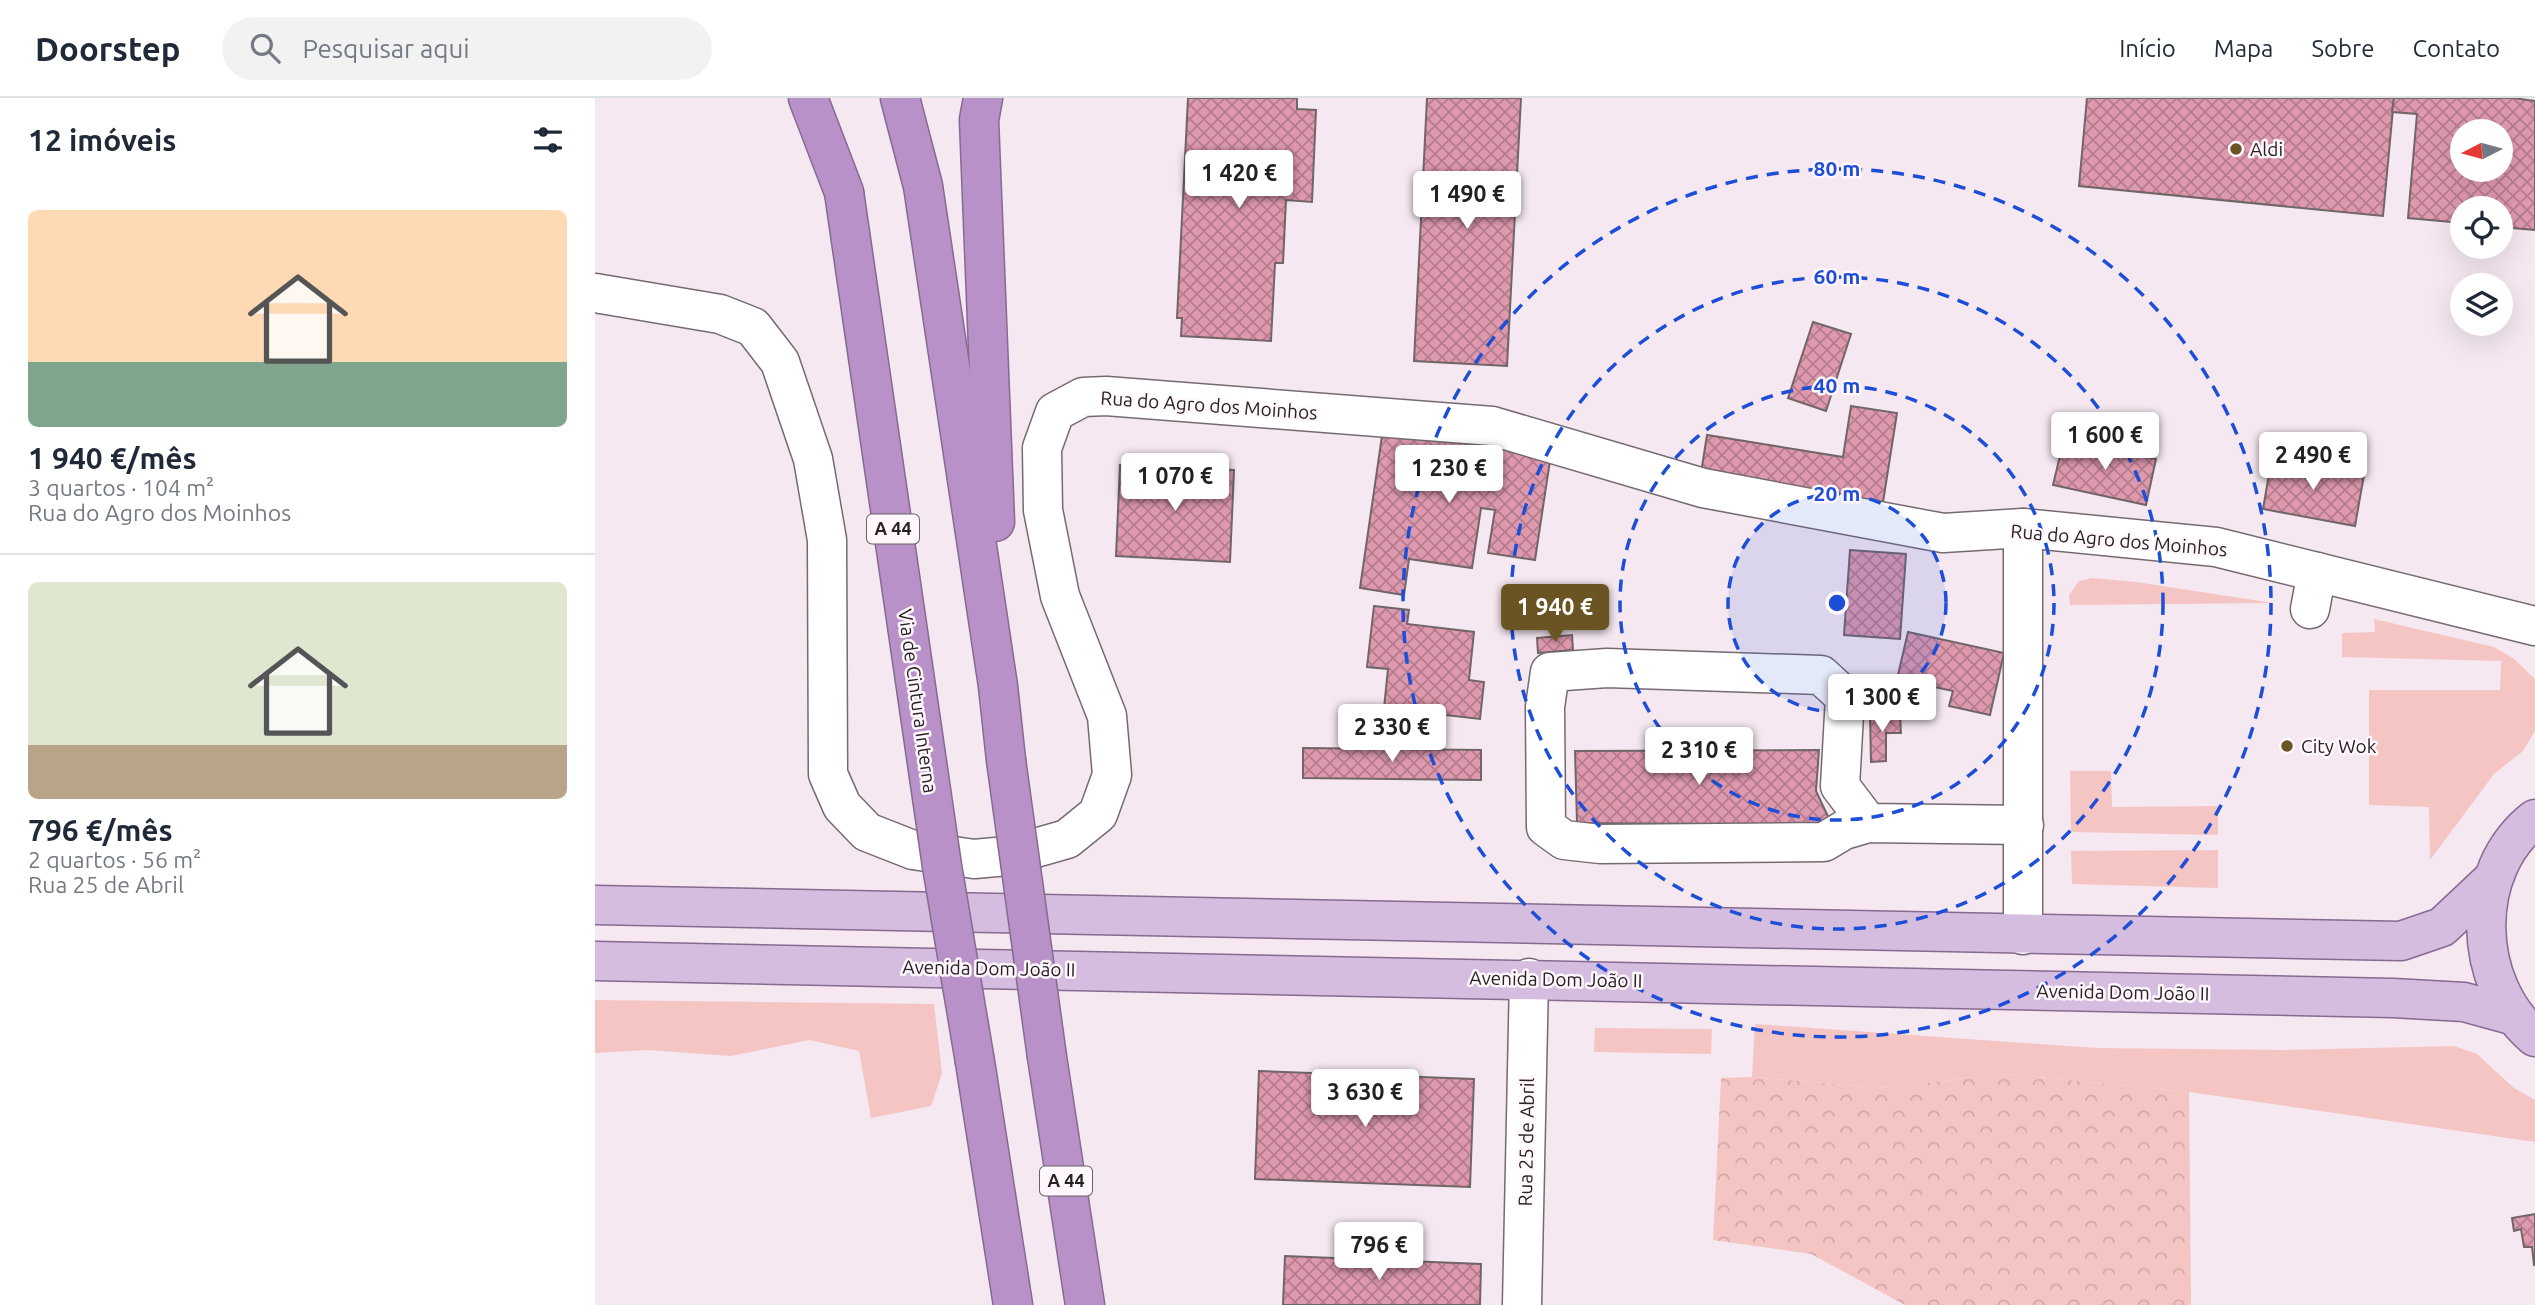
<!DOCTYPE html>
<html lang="pt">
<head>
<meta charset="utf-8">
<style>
	body { margin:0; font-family:Ubuntu,sans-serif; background:#f2f2f3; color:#1f2937; height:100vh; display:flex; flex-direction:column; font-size:26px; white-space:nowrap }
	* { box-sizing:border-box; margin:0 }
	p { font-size:23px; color:#747a83 }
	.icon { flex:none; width:38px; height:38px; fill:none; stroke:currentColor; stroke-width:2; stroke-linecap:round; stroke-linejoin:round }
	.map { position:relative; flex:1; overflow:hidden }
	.sheet { display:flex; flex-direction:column; background:#fff; width:595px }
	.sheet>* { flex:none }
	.needle { width:46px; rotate:264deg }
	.controls { position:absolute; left:1855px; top:21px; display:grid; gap:14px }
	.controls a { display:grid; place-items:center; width:63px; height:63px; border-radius:50%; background:#fff; box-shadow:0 7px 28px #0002; font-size:35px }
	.price { position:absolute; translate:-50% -60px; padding:0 16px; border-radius:7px; background:#fff; color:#222; font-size:23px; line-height:46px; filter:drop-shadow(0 2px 4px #0008) }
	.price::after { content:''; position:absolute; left:50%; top:42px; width:21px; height:16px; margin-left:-10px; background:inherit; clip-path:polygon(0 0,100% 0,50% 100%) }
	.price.active { background:#6a5424; color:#fff }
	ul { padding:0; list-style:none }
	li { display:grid; align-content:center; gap:14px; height:371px; padding:0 28px }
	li+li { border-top:2px solid #e0e1e3 }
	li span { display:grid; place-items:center; height:217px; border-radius:10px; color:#555 }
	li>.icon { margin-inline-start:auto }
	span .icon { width:126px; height:126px; fill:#fffc; stroke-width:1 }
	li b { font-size:30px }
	h2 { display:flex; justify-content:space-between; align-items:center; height:84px; padding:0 28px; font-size:30px }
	header { display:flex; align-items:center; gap:42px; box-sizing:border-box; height:98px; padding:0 35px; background:#fff; border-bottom:2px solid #e0e1e3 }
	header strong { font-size:33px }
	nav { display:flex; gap:38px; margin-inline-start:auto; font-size:24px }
	.search { width:490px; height:63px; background:#f2f2f3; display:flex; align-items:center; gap:18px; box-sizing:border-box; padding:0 24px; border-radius:38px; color:#747a83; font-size:26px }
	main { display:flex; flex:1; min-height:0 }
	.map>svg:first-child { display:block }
	.grass { fill:#f5c5c4 }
	.forest { fill:url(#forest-crowns) }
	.building { fill:url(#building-cross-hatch); stroke:#716568; stroke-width:2; fill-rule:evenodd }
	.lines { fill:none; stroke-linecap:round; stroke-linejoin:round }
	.minor-casing { stroke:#756a72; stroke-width:41 }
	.major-casing { stroke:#866a90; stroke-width:41 }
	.highway-casing { stroke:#866a90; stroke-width:41 }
	.minor { stroke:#fff; stroke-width:38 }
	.major { stroke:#d5bddf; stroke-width:38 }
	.highway { stroke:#b991c9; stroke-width:38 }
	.highway-bridge-casing { stroke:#866a90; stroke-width:41; stroke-linecap:butt }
	.highway-bridge { stroke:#b991c9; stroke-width:38 }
	.ring { fill:none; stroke:#1d4ed8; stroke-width:3.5; stroke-dasharray:12 9 }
	.poi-dot { fill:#6a5424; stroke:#fff7fc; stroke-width:2.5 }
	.labels { text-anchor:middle; stroke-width:5; stroke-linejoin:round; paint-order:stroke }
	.shield { fill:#fff7fc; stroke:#686266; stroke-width:2 }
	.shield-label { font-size:18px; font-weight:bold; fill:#272225 }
	.poi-label { font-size:19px; fill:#272225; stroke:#fff7fc; text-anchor:start }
	.street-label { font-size:19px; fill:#272225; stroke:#fff7fc }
	.centre { fill:#1d4ed8; stroke:#fff7fc; stroke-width:3.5 }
	.ring-label { font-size:21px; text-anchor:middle; font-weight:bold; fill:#1d4ed8; stroke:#fff7fc; stroke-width:5; stroke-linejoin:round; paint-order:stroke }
</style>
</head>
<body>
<header>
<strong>Doorstep</strong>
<div class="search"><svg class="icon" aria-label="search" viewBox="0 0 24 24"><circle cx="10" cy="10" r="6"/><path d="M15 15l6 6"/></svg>Pesquisar aqui</div>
<nav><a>Início</a><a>Mapa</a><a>Sobre</a><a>Contato</a></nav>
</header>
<main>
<section class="sheet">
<h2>12 imóveis<svg class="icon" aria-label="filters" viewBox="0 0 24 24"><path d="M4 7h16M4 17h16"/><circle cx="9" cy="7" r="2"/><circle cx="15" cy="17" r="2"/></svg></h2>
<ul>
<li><span style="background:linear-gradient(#ffd9b3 70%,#7fa58c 0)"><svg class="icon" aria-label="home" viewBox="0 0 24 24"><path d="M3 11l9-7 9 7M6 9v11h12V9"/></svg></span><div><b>1 940 €/mês</b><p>3 quartos · 104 m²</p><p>Rua do Agro dos Moinhos</p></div></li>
<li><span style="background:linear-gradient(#dfe7d0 75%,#b9a48a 0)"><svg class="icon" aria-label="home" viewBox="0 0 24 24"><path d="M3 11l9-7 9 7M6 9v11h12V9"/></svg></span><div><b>796 €/mês</b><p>2 quartos · 56 m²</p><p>Rua 25 de Abril</p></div></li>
</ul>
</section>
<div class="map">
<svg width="1940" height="1207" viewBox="0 0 1940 1207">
	<defs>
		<pattern id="forest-crowns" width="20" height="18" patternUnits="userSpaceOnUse" patternTransform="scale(1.75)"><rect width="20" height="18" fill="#f5c5c4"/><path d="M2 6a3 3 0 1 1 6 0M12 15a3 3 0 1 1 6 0" fill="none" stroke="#d2a9a8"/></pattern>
		<pattern id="building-cross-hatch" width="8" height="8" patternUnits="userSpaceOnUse" patternTransform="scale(1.75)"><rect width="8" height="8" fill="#df99af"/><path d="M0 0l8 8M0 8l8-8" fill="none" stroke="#b57c8e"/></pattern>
	</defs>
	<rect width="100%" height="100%" fill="#f5e8f1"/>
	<!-- grass -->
	<g class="grass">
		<polygon points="1497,480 1541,484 1678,505 1475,507 1474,497 1484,483"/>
		<polygon points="1779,521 1899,549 1918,560 1940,581 1940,633 1928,653 1899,676 1835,762 1834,709 1774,707 1774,592 1905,592 1906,563 1747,559 1747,535 1780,534"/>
		<polygon points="1475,673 1516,673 1517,709 1623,708 1623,737 1476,734"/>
		<polygon points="1623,752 1623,790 1477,786 1476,753"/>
		<polygon points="0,902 339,906 347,975 336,1008 276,1020 264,953 214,942 136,958 52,952 0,955"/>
		<polygon points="1160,926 1501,950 1689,952 1859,948 1882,956 1919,990 1940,1002 1940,1044 1594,994 1413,976 1284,990 1157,979"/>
		<polygon points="1000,930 1117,931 1116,956 999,954"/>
	</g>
	<!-- forest -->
	<polygon class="forest" points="1413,976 1594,994 1596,1207 1310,1207 1216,1156 1118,1142 1126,980 1157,979 1284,990"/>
	<!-- building -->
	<g class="building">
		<polygon points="593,0 702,0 702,11 721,12 717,104 691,102 688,165 680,165 676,243 586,238 587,220 582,220"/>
		<polygon points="832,0 926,0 912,268 819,263"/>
		<polygon points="1492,0 1799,0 1788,118 1484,88"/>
		<path d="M1799 0H1918L1940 3V132L1906 129V110H1867V125L1813 120 1822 16 1797 14ZM1867 33H1906V72H1867Z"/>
		<polygon points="1218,224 1256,236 1231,313 1193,300"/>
		<polygon points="1256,308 1302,315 1288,404 1106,375 1112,337 1248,359"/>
		<polygon points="788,331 956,356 940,462 893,455 900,412 886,410 877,470 814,461 809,497 765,490"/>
		<polygon points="1469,341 1561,361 1551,407 1458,387"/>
		<polygon points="1677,359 1769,377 1760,428 1668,411"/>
		<polygon points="525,367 639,372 635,464 521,458"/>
		<polygon points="1255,452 1311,456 1305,541 1249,537"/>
		<polygon points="779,508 814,512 812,526 879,534 874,582 889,584 885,621 789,610 793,571 772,569"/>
		<polygon points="1313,534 1409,555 1395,617 1354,608 1358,593 1302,581"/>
		<polygon points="977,537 978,552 943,555 942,540"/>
		<polygon points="1275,616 1305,616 1306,635 1291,635 1291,663 1276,664"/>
		<polygon points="708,650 886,652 886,682 708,680"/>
		<polygon points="1224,652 1221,693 1237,727 982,725 980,653"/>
		<polygon points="664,973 879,981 875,1089 660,1081"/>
		<polygon points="1940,1116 1940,1167 1939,1167 1937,1149 1929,1149 1926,1131 1919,1133 1917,1120"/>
		<polygon points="690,1158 886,1166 885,1207 688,1207"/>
	</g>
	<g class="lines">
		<defs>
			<g id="minor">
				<polyline points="0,195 125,216 158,229 185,264 218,361 232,442 233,676 247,708 272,734 318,752 379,761 412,758 472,741 503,716 517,677 512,618 465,498 448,412 447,350 460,314 488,299 511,298 897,328 1108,390 1348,435 1428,430 1621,449 1940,528"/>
				<polyline points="1715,511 1722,474"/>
				<polyline points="1273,725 1249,732 1229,744 1005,746 969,742 951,729 950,609 955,574 1012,570 1226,577 1250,599 1245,688 1273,725 1429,727"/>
				<polyline points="1428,837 1428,430"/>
				<polyline points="927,1207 934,880"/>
			</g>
			<g id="major">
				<path d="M1940 721C1873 773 1877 886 1940 939"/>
				<polyline points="0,807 1806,843 1847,829 1898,781"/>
				<polyline points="0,863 1798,900 1869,904 1920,918"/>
			</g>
			<g id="highway">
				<polyline points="213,0 249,94"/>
				<polyline points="305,0 328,88 403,588 411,662"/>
				<polyline points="388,0 384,22 400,424"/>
				<polyline points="452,959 490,1207"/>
				<polyline points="380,964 418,1207"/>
			</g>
		</defs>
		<!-- minor casing -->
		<use href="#minor" class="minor-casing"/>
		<!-- major casing -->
		<use href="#major" class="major-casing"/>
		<!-- highway casing -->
		<use href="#highway" class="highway-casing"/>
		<!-- minor -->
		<use href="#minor" class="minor"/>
		<!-- major -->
		<use href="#major" class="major"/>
		<!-- highway -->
		<use href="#highway" class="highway"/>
		<defs>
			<g id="highway-bridge">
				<polyline points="249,94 347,768 380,964"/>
				<polyline points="411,662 452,959"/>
			</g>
		</defs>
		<!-- highway-bridge casing -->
		<use href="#highway-bridge" class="highway-bridge-casing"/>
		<!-- highway-bridge -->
		<use href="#highway-bridge" class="highway-bridge"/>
	</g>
	<!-- distance rings -->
	<circle cx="1242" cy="505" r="109" fill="#1d4ed8" fill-opacity=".12"/>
	<g class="ring">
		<circle cx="1242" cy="505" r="109"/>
		<circle cx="1242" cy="505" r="217"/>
		<circle cx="1242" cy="505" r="326"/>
		<circle cx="1242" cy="505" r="434"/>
	</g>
	<!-- markers -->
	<g class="poi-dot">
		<circle cx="1641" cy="51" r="7"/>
		<circle cx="1692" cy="648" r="7"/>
	</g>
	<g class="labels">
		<!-- shield labels -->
		<g class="shield">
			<rect x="272" y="416.5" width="52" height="29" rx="5"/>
			<rect x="445" y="1068.5" width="52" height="29" rx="5"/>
		</g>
		<g class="shield-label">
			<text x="298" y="437">A 44</text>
			<text x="471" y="1089">A 44</text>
		</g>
		<!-- poi labels -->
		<g class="poi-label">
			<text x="1655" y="58">Aldi</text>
			<text x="1706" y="655">City Wok</text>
		</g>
		<!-- street labels -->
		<g class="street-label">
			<text transform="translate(614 307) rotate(4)" y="7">Rua do Agro dos Moinhos</text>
			<text transform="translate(1524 442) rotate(5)" y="7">Rua do Agro dos Moinhos</text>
			<text transform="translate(323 603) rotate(82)" y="7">Via de Cintura Interna</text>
			<text transform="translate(394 870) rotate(1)" y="7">Avenida Dom João II</text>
			<text transform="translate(961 881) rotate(1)" y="7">Avenida Dom João II</text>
			<text transform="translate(1528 894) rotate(1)" y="7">Avenida Dom João II</text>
			<text transform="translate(931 1044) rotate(-89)" y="7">Rua 25 de Abril</text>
		</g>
	</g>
	<circle cx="1242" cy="505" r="10" class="centre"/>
	<g class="ring-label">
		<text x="1242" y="78">80 m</text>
		<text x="1242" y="186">60 m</text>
		<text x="1242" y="295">40 m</text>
		<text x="1242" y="403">20 m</text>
	</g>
</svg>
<div class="controls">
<a><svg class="needle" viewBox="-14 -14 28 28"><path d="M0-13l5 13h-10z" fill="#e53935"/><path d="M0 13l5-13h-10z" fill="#747a83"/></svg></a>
<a><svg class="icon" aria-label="locate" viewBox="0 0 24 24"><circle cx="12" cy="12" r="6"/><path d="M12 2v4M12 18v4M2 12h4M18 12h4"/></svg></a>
<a><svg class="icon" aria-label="layers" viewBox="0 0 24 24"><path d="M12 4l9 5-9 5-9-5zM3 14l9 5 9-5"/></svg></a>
</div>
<b class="price" style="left:644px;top:112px">1 420 €</b>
<b class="price" style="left:872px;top:133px">1 490 €</b>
<b class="price" style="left:1510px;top:374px">1 600 €</b>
<b class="price" style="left:1718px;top:394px">2 490 €</b>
<b class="price" style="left:854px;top:407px">1 230 €</b>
<b class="price" style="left:580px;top:415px">1 070 €</b>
<b class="price active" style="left:960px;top:546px">1 940 €</b>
<b class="price" style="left:1287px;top:636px">1 300 €</b>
<b class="price" style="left:797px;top:666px">2 330 €</b>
<b class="price" style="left:1104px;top:689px">2 310 €</b>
<b class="price" style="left:770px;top:1031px">3 630 €</b>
<b class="price" style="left:784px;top:1184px">796 €</b>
</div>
</main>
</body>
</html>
